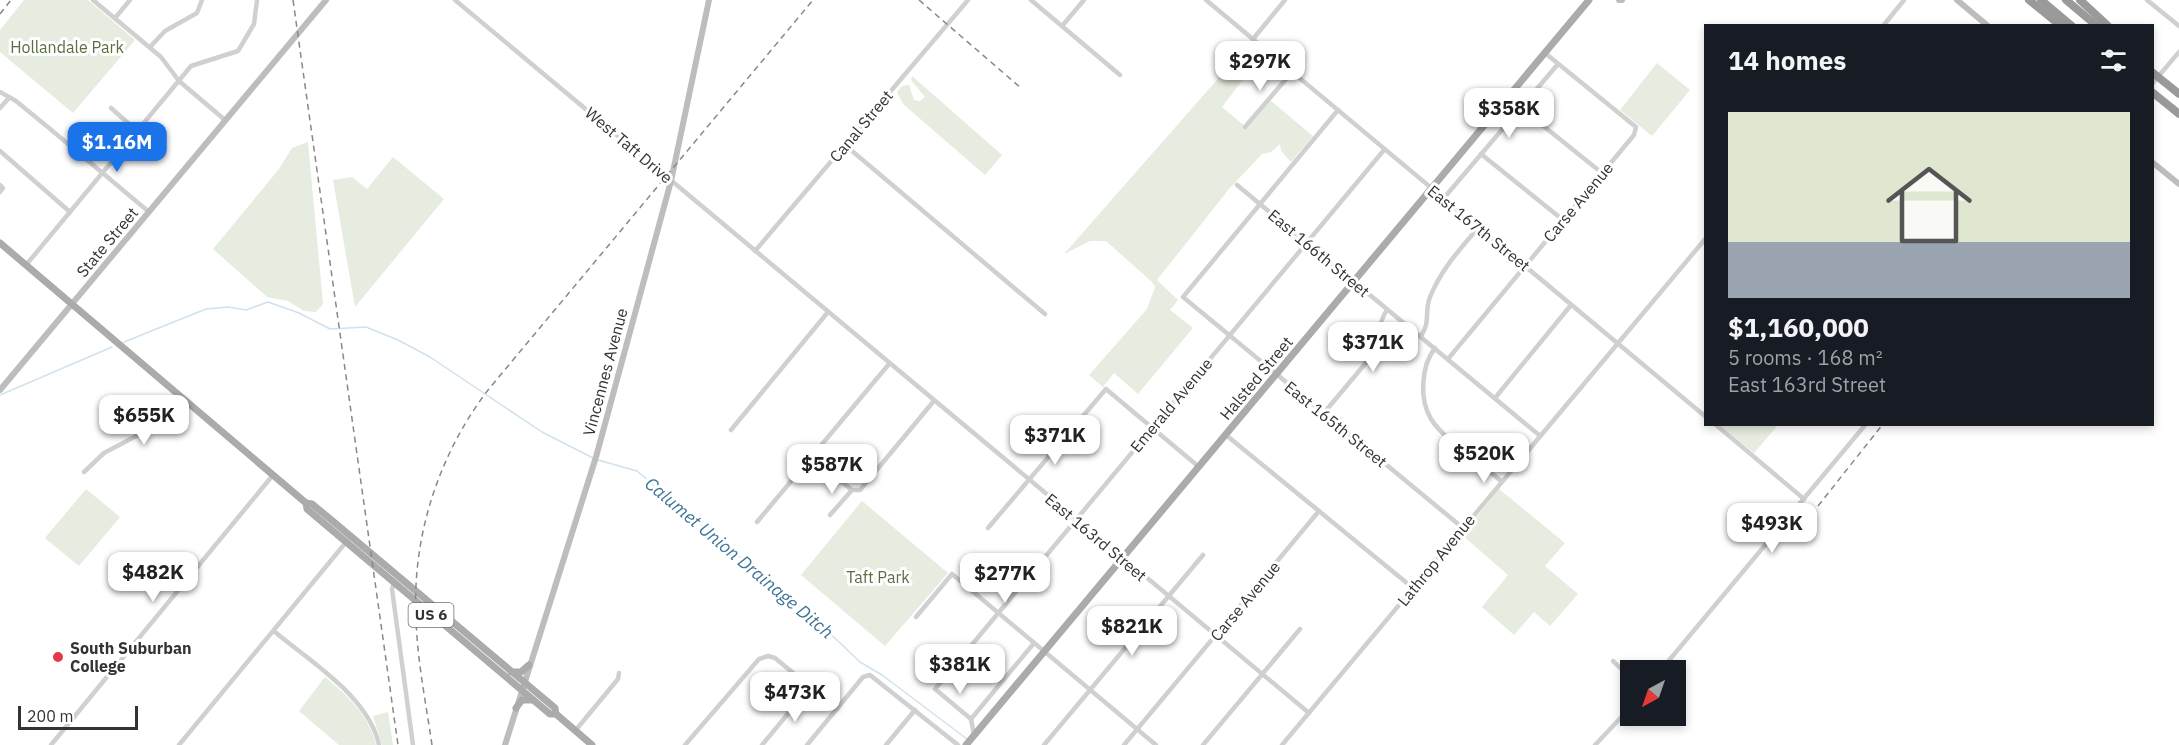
<!DOCTYPE html>
<html lang="en">
<head>
<meta charset="utf-8">
<style>
	body { margin:0; font-family:"IBM Plex Sans",sans-serif; background:#242831; color:#f1f3f6; height:100vh; display:flex; flex-direction:column; font-size:22px; white-space:nowrap }
	* { box-sizing:border-box; margin:0 }
	p { font-size:20px; color:#9ea1a6 }
	.icon { flex:none; width:33px; height:33px; fill:none; stroke:currentColor; stroke-width:2; stroke-linecap:round; stroke-linejoin:round }
	.map { position:relative; flex:1; overflow:hidden }
	.sheet { position:absolute; left:1704px; top:24px; width:450px; height:402px; display:flex; flex-direction:column; background:#171b24; border-radius:0px; box-shadow:0 3px 9px #0003 }
	.sheet>* { flex:none }
	.needle { width:39px; rotate:220deg }
	.fabs { position:absolute; left:1620px; top:660px; display:grid; gap:12px }
	.fabs a { display:grid; place-items:center; width:66px; height:66px; border-radius:0px; background:#171b24; box-shadow:0 3px 9px #0003; font-size:30px }
	.scale { position:absolute; left:18px; bottom:15px; width:120px; box-sizing:border-box; padding-left:6px; border:3px solid #333; border-top:0; font-size:16px; line-height:21px; white-space:nowrap; color:#333; -webkit-text-stroke:4px #fff; paint-order:stroke }
	.price { position:absolute; translate:-50% -51px; padding:0 14px; border-radius:12px; background:#fff; color:#222; font-size:20px; line-height:39px; filter:drop-shadow(0 2px 3px #0008) }
	.price::after { content:''; position:absolute; left:50%; top:36px; width:18px; height:14px; margin-left:-9px; background:inherit; clip-path:polygon(0 0,100% 0,50% 100%) }
	.price.selected { background:#1a73e8; color:#fff }
	ul { padding:0; list-style:none }
	li { display:grid; align-content:center; gap:12px; height:318px; padding:0 24px }
	li span { display:grid; place-items:center; height:186px; border-radius:0px; color:#555 }
	li>.icon { margin-inline-start:auto }
	span .icon { width:108px; height:108px; fill:#fffc; stroke-width:1 }
	li b { font-size:26px }
	h2 { display:flex; justify-content:space-between; align-items:center; height:72px; padding:0 24px; font-size:26px }
	.map>svg:first-child { display:block }
	.green { fill:#e6ecdf }
	.lines { fill:none; stroke-linecap:round; stroke-linejoin:round }
	.stream { stroke:#cfe2ee; stroke-width:1.5 }
	.street { stroke:#d0d0d0; stroke-width:4.5 }
	.secondary { stroke:#bdbdbd; stroke-width:6 }
	.primary { stroke:#ababab; stroke-width:7 }
	.highway { stroke:#9a9a9a; stroke-width:8 }
	.rail { stroke:#888; stroke-width:1.5; stroke-dasharray:6 4.5; stroke-linecap:butt }
	.poi-dot { fill:#e63946; stroke:#fff; stroke-width:2 }
	.labels { text-anchor:middle; stroke-width:6; stroke-linejoin:round; paint-order:stroke }
	.shield { fill:#fff; stroke:#707070; stroke-width:1.5 }
	.shield-label { font-size:15px; font-weight:bold; fill:#333 }
	.park-label { font-size:16px; fill:#56703f; stroke:#fff }
	.street-label { font-size:16px; fill:#333; stroke:#fff }
	.poi-label { font-size:16px; font-weight:bold; fill:#333; stroke:#fff; text-anchor:start }
	.water-label { font-size:18px; font-style:italic; fill:#3f7597; stroke:#fff }
</style>
</head>
<body>
<div class="map">
<svg width="2179" height="745" viewBox="0 0 2179 745">
	<rect width="100%" height="100%" fill="#fff"/>
	<!-- green -->
	<g class="green">
		<polygon points="24,0 88,0 135,40 73,113 0,52 0,30"/>
		<polygon points="1239,62 1246,68 1244,78 1222,107 1247,128 1270,100 1313,136 1291,162 1281,151 1280,144 1271,152 1262,154 1229,189 1157,280 1178,300 1170,310 1193,328 1138,394 1114,373 1103,387 1089,375 1147,309 1155,287 1152,282 1106,241 1090,241 1064,254 1230,65 1234,67"/>
		<polygon points="1657,63 1690,90 1652,136 1620,110"/>
		<polygon points="912,76 1002,155 985,175 903,104 897,92 902,86 909,85 914,100 920,101 925,97 911,80"/>
		<polygon points="308,142 323,304 316,312 304,311 288,301 267,297 213,249 279,169 292,148"/>
		<polygon points="393,157 444,199 355,307 333,180 352,177 367,189"/>
		<polygon points="1720,425 1778,425 1754,453"/>
		<polygon points="86,489 120,517 79,566 45,538"/>
		<polygon points="1499,489 1565,543 1545,566 1578,594 1550,626 1534,612 1514,635 1482,607 1508,575 1462,535"/>
		<polygon points="862,501 948,573 885,646 801,575"/>
		<path d="M325 677C349 697 368 714 376 745H339L299 711Z"/>
		<polygon points="388,712 393,745 382,745 373,716"/>
	</g>
	<g class="lines">
		<!-- stream -->
		<g class="stream">
			<polyline points="124,342 206,309 228,307 246,310 268,302 299,313 330,329 366,327 398,340 430,357 542,432 593,458"/>
			<polyline points="0,395 112,347"/>
			<polyline points="598,460 637,471 818,622 860,662 882,675 967,739"/>
		</g>
		<!-- street -->
		<g class="street">
			<polyline points="93,0 161,57 179,81 225,120"/>
			<polyline points="455,0 1309,713"/>
			<polyline points="1031,0 1120,75"/>
			<polyline points="1206,0 1706,417"/>
			<polyline points="2147,0 2179,26"/>
			<polyline points="115,18 130,0"/>
			<polyline points="1062,26 1084,0"/>
			<polyline points="1883,26 1904,0"/>
			<polyline points="1253,39 1285,0"/>
			<polyline points="150,47 165,31 197,13 202,0"/>
			<polyline points="2152,84 2179,52"/>
			<polyline points="0,92 16,101 49,128 149,212"/>
			<polyline points="0,108 8,99"/>
			<polyline points="111,108 137,131"/>
			<polyline points="1521,108 1602,173"/>
			<polyline points="1338,110 1183,297 1463,528"/>
			<polyline points="1245,127 1292,72"/>
			<polyline points="845,145 1045,314"/>
			<polyline points="0,151 70,212"/>
			<polyline points="1481,154 1563,220"/>
			<polyline points="0,185 3,188 0,192"/>
			<polyline points="1237,185 1539,435"/>
			<polyline points="1443,199 1558,64"/>
			<polyline points="755,251 968,0"/>
			<polyline points="26,265 191,66 238,51 254,24 257,0"/>
			<path d="M1421 336C1431 321 1424 312 1430 297 1441 270 1459 250 1478 228"/>
			<path d="M1435 348C1421 366 1419 399 1431 419 1442 438 1483 465 1501 481"/>
			<polyline points="1448,359 1634,135 1636,127 1545,53"/>
			<polyline points="1495,398 1571,305"/>
			<path d="M1323 414 1375 352C1382 338 1377 323 1387 310"/>
			<polyline points="1715,424 1804,499"/>
			<polyline points="731,430 828,312"/>
			<polyline points="1226,435 1413,588"/>
			<polyline points="811,457 852,490 860,490 933,402"/>
			<polyline points="84,472 104,453 161,423 184,400"/>
			<polyline points="830,515 852,490"/>
			<polyline points="757,522 889,364"/>
			<polyline points="988,528 1106,389 1199,467"/>
			<polyline points="394,583 392,589 413,745"/>
			<polyline points="916,617 952,574 1156,745"/>
			<path d="M275 632C311 662 369 697 379 745"/>
			<polyline points="1613,661 1630,677"/>
			<polyline points="1661,670 1866,424"/>
			<polyline points="971,719 1034,643"/>
			<polyline points="575,731 618,679 619,673"/>
			<polyline points="974,735 971,719 935,689 1384,150"/>
			<polyline points="51,745 273,475"/>
			<polyline points="179,745 347,541"/>
			<polyline points="685,745 759,659 768,656 775,658 837,709"/>
			<polyline points="762,745 810,687"/>
			<polyline points="807,745 863,677 870,675 958,745"/>
			<polyline points="886,745 915,710"/>
			<polyline points="1044,745 1203,555"/>
			<polyline points="1124,745 1319,511"/>
			<polyline points="1203,745 1300,629"/>
			<polyline points="1282,745 1706,238"/>
			<polyline points="1595,745 1630,708"/>
		</g>
		<!-- secondary -->
		<g class="secondary">
			<polyline points="1619,0 1622,0"/>
			<polyline points="1957,0 1988,26"/>
			<polyline points="2152,162 2179,184"/>
			<polyline points="0,390 326,0"/>
			<polyline points="505,745 596,457 671,181 709,0"/>
		</g>
		<!-- primary -->
		<g class="primary">
			<polyline points="0,243 306,503 312,504 329,518 555,708 556,714"/>
			<polyline points="306,503 307,509 550,714 556,714 592,745"/>
			<polyline points="511,672 521,672 529,665"/>
			<polyline points="516,708 522,700 533,700"/>
			<polyline points="966,745 1589,0"/>
		</g>
		<!-- highway -->
		<g class="highway">
			<polyline points="2029,0 2061,26"/>
			<polyline points="2041,0 2072,26"/>
			<polyline points="2066,0 2097,26"/>
			<polyline points="2080,0 2108,26"/>
			<polyline points="2152,72 2179,94"/>
			<polyline points="2152,92 2179,114"/>
		</g>
		<!-- rail -->
		<g class="rail">
			<polyline points="293,0 398,745"/>
			<polyline points="919,0 1021,88"/>
			<polyline points="0,14 11,0"/>
			<polyline points="1818,506 1883,424"/>
			<path d="M432 745C426 703 417 660 416 617 412 536 439 454 488 390L813 0"/>
		</g>
	</g>
	<!-- markers -->
	<circle class="poi-dot" cx="58" cy="657" r="6"/>
	<g class="labels">
		<!-- shield labels -->
		<rect class="shield" x="408.5" y="603" width="45" height="24" rx="4.5"/>
		<g class="shield-label">
			<text x="431" y="620">US 6</text>
		</g>
		<!-- park labels -->
		<g class="park-label">
			<text x="67" y="53">Hollandale Park</text>
			<text x="878" y="583">Taft Park</text>
		</g>
		<!-- street labels -->
		<g class="street-label">
			<text transform="translate(861 126) rotate(-50)" y="6">Canal Street</text>
			<text transform="translate(629 145) rotate(40)" y="6">West Taft Drive</text>
			<text transform="translate(1578 202) rotate(-50)" y="6">Carse Avenue</text>
			<text transform="translate(1479 228) rotate(39)" y="6">East 167th Street</text>
			<text transform="translate(107 242) rotate(-50)" y="6">State Street</text>
			<text transform="translate(1319 253) rotate(40)" y="6">East 166th Street</text>
			<text transform="translate(605 372) rotate(-75)" y="6">Vincennes Avenue</text>
			<text transform="translate(1256 378) rotate(-50)" y="6">Halsted Street</text>
			<text transform="translate(1171 405) rotate(-50)" y="6">Emerald Avenue</text>
			<text transform="translate(1336 424) rotate(39)" y="6">East 165th Street</text>
			<text transform="translate(1096 537) rotate(40)" y="6">East 163rd Street</text>
			<text transform="translate(1436 560) rotate(-51)" y="6">Lathrop Avenue</text>
			<text transform="translate(1245 601) rotate(-50)" y="6">Carse Avenue</text>
		</g>
		<!-- poi labels -->
		<g class="poi-label">
			<text x="70" y="654">South Suburban<tspan x="70" dy="18">College</tspan></text>
		</g>
		<!-- water labels -->
		<g class="water-label">
			<text transform="translate(739 558) rotate(40)" y="6">Calumet Union Drainage Ditch</text>
		</g>
	</g>
</svg>
<div class="fabs">
<a><svg class="needle" viewBox="-14 -14 28 28"><path d="M0-13l5 13h-10z" fill="#e53935"/><path d="M0 13l5-13h-10z" fill="#9ea1a6"/></svg></a>
</div>
<div class="scale">200 m</div>
<b class="price" style="left:1260px;top:92px">$297K</b>
<b class="price" style="left:1509px;top:139px">$358K</b>
<b class="price selected" style="left:117px;top:173px">$1.16M</b>
<b class="price" style="left:1373px;top:373px">$371K</b>
<b class="price" style="left:144px;top:446px">$655K</b>
<b class="price" style="left:1055px;top:466px">$371K</b>
<b class="price" style="left:1484px;top:484px">$520K</b>
<b class="price" style="left:832px;top:495px">$587K</b>
<b class="price" style="left:1772px;top:554px">$493K</b>
<b class="price" style="left:153px;top:603px">$482K</b>
<b class="price" style="left:1005px;top:604px">$277K</b>
<b class="price" style="left:1132px;top:657px">$821K</b>
<b class="price" style="left:960px;top:695px">$381K</b>
<b class="price" style="left:795px;top:723px">$473K</b>
<section class="sheet">
<h2>14 homes<svg class="icon" aria-label="filters" viewBox="0 0 24 24"><path d="M4 7h16M4 17h16"/><circle cx="9" cy="7" r="2"/><circle cx="15" cy="17" r="2"/></svg></h2>
<ul>
<li><span style="background:linear-gradient(#dfe7d0 70%,#9aa5b1 0)"><svg class="icon" aria-label="home" viewBox="0 0 24 24"><path d="M3 11l9-7 9 7M6 9v11h12V9"/></svg></span><div><b>$1,160,000</b><p>5 rooms · 168 m²</p><p>East 163rd Street</p></div></li>
</ul>
</section>
</div>
</body>
</html>
